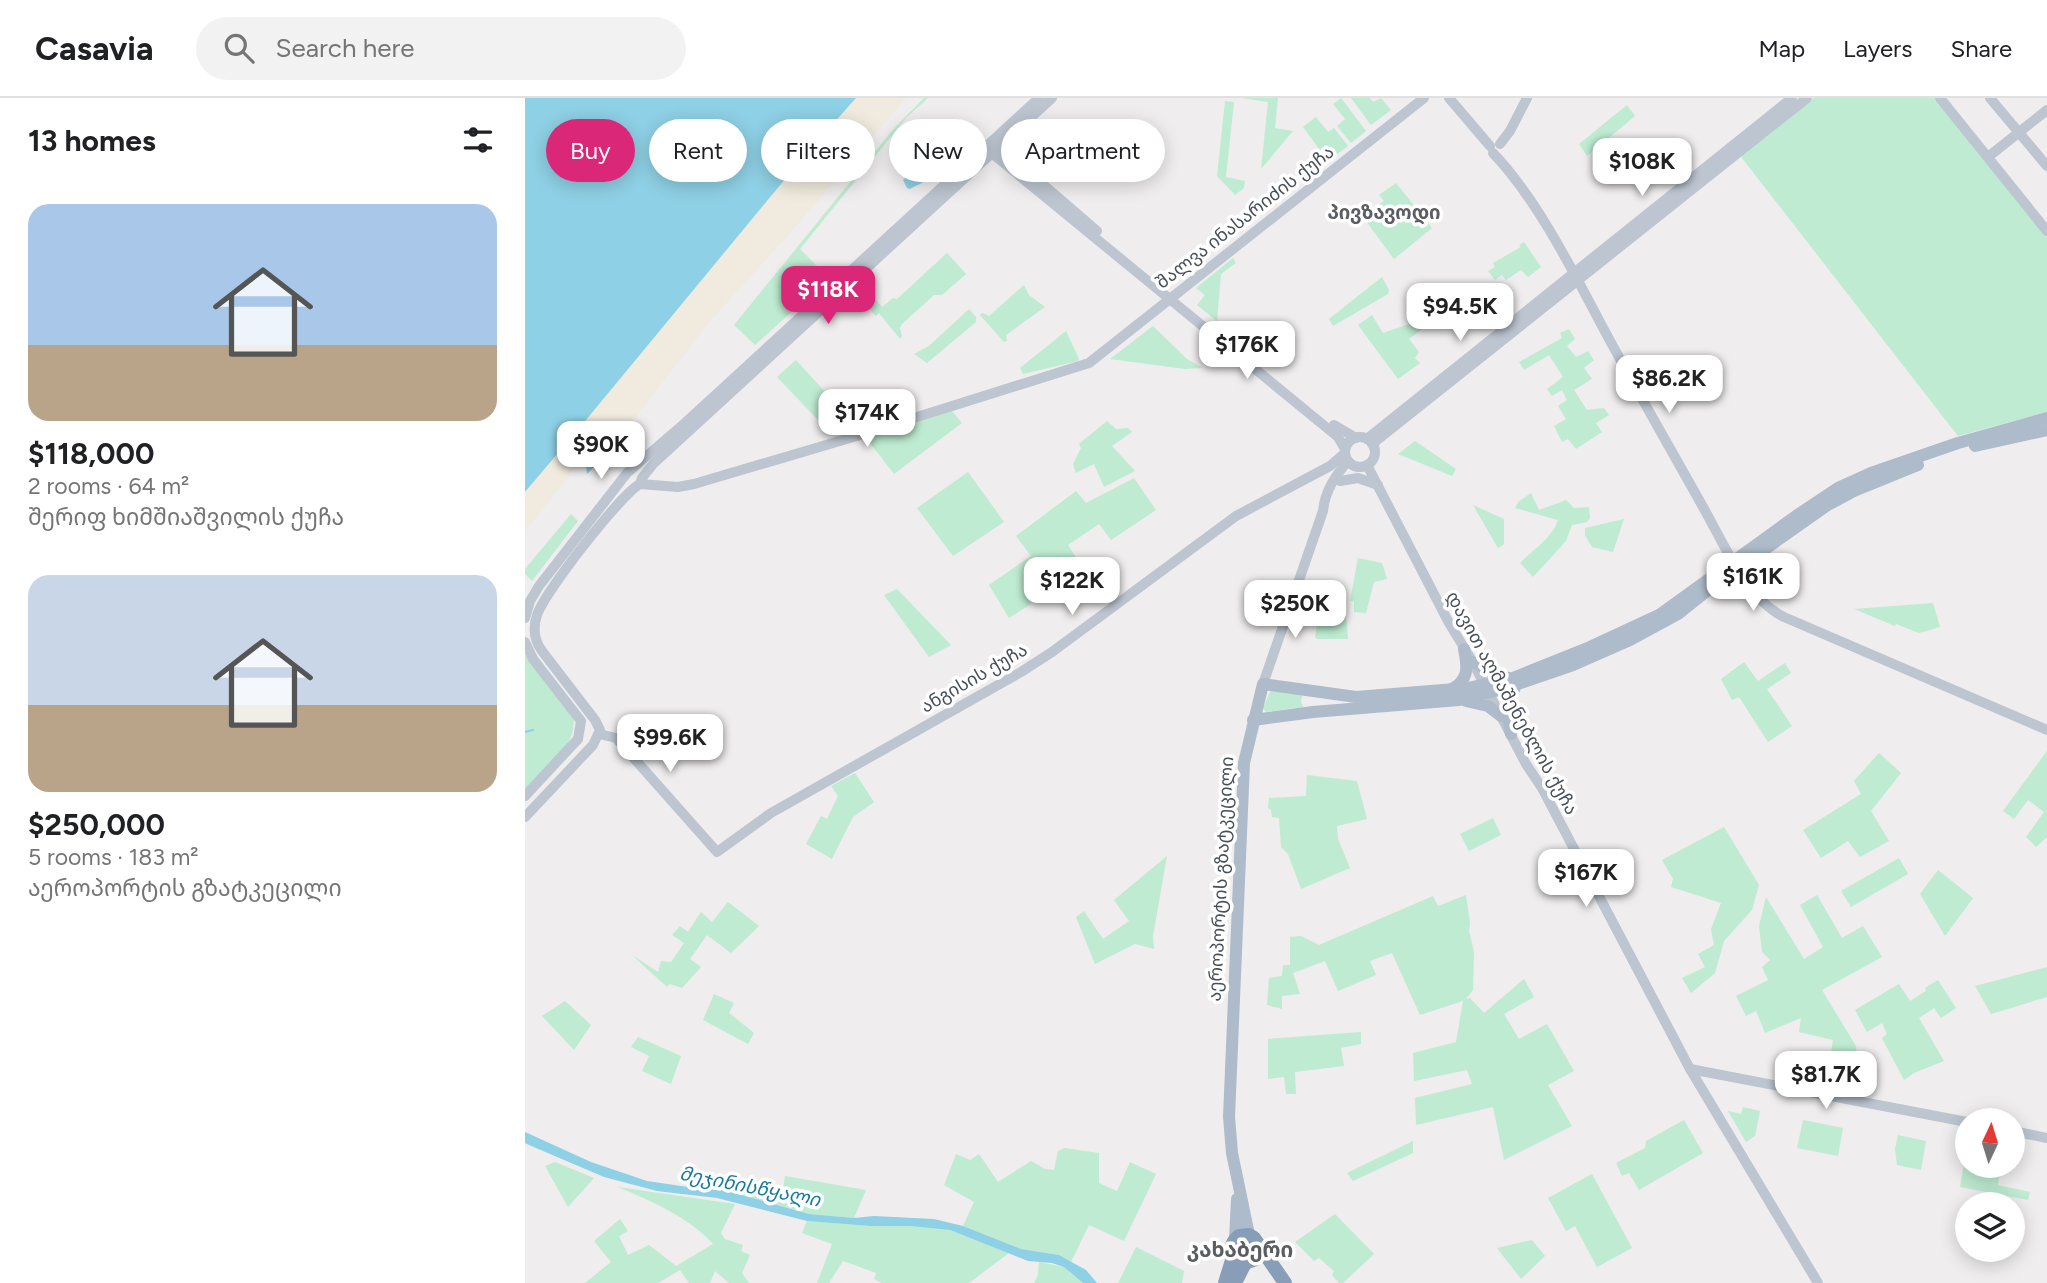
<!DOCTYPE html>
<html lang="en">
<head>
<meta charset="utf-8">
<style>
	body { margin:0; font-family:Figtree,"Noto Sans Georgian",sans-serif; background:#f2f2f2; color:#202124; height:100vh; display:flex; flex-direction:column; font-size:26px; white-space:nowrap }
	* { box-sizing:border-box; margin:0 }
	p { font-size:23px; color:#757577 }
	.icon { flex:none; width:38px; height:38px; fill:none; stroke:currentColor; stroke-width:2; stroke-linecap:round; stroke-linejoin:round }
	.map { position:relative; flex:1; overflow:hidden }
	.panel { display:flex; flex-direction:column; background:#fff; width:525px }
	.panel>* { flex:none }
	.guide { position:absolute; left:21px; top:21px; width:665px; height:63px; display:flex; gap:14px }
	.needle { width:46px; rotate:4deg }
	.controls { position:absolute; left:1430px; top:1010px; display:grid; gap:14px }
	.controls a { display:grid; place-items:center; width:70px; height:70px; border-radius:50%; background:#fff; box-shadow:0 4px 18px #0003; font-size:35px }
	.price { position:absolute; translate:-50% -60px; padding:0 16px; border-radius:14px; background:#fff; color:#222; font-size:23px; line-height:46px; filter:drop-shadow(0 2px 4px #0008) }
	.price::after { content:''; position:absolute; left:50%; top:42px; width:21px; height:16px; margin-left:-10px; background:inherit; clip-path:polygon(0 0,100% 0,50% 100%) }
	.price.selected { background:#db2777; color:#fff }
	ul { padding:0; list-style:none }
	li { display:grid; align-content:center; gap:14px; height:371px; padding:0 28px }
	li span { display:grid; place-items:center; height:217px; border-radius:21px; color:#555 }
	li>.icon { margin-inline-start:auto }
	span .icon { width:126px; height:126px; fill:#fffc; stroke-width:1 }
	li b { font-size:30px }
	h2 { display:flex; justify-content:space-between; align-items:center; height:84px; padding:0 28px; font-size:30px }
	.tag { padding:0 24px; border-radius:32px; background:#fff; box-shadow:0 4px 18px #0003; font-size:24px; line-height:63px }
	.tag.selected { background:#db2777; color:#fff }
	header { display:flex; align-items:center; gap:42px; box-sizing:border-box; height:98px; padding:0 35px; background:#fff; border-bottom:2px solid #e0e0e0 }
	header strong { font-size:33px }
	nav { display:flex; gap:38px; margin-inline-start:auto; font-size:24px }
	.search { width:490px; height:63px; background:#f2f2f2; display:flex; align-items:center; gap:18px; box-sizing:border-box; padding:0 24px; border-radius:38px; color:#757577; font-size:26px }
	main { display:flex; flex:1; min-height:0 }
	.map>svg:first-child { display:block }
	.green { fill:#beebd1 }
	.sand { fill:#f0ebde }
	.water { fill:#8ed0e5 }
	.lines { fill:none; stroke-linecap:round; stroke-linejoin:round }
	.stream { stroke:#8ed0e5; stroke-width:2 }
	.secondary { stroke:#bcc5d0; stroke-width:10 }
	.primary { stroke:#aebbca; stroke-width:12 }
	.highway { stroke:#889eb8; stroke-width:14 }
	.labels { text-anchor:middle; stroke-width:7; stroke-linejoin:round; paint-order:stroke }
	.street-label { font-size:18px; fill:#475059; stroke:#fff }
	.neighbourhood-label { font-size:19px; font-weight:bold; fill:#5a5d61; stroke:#fff }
	.water-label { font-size:19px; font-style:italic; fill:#167b9c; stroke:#fff }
	.quarter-label { font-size:21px; font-weight:bold; fill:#5a5d61; stroke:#fff }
</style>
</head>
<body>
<header>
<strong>Casavia</strong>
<div class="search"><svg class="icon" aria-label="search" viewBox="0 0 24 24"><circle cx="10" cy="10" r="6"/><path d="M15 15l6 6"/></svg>Search here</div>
<nav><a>Map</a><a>Layers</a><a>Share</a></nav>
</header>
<main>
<section class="panel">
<h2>13 homes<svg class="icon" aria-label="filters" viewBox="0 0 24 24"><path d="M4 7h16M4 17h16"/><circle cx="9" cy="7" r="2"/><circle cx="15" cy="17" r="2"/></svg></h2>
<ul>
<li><span style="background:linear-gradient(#a9c7e8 65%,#b9a48a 0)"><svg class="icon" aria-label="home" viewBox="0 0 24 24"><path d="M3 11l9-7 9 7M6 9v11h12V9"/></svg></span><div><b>$118,000</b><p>2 rooms · 64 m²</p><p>შერიფ ხიმშიაშვილის ქუჩა</p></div></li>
<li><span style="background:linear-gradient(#c9d6e8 60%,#b9a48a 0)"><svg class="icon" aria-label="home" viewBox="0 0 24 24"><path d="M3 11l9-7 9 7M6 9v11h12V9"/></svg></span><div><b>$250,000</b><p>5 rooms · 183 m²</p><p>აეროპორტის გზატკეცილი</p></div></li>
</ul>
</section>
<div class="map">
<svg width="1522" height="1185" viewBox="0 0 1522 1185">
	<rect width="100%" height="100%" fill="#efeded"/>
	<!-- green -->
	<g class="green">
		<polygon points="399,0 403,0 382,19 275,151 304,180 230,247 209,227 365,35"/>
		<polygon points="716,0 753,0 750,30 768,33 736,71 743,4"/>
		<polygon points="816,0 841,33 826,45 812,28 820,21 808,6"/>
		<polygon points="826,0 845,0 848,4 856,0 866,12 846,27"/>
		<polygon points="1289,0 1409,0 1522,139 1522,314 1433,338 1217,60 1216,56"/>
		<polygon points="700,3 709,4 701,79 720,83 719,90 710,97 692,78"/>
		<polygon points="1102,7 1110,18 1062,58 1054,46"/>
		<polygon points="791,19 803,34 809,30 823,48 803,63 778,29"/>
		<polygon points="871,85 907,130 869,161 838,119 859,103 854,97"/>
		<polygon points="999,144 1016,169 1003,179 996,172 981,182 977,177 970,182 963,173 970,169 968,165 996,149 994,147"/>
		<polygon points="422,155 441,176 417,197 409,197 377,226 375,230 377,238 375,241 354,215 351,218 327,192 335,184 357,209 368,200 372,201"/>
		<polygon points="708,160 711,165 696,176 692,223 672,207 680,197 671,190"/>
		<polygon points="857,179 864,192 863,196 808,228 804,221"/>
		<polygon points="499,187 504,197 520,209 481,237 482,243 479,244 455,217 458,215 464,218"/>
		<polygon points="444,211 451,219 451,224 402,265 389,256 404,248"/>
		<polygon points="904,214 910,221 884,241 894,254 890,260 895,265 873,281 833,227 847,217 858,235 893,223"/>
		<polygon points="628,228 662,261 678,270 660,271 585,261"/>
		<polygon points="1044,231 1050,241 1042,248 1051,259 1063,253 1069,262 1059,270 1067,281 1049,292 1062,312 1079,310 1084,317 1071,325 1077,334 1051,351 1043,341 1037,344 1029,328 1041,321 1033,308 1042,302 1037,292 1027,298 1022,291 1038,279 1024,257 999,272 994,264 1037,240 1035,235"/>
		<polygon points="541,233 554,261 553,263 498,276 495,270"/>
		<polygon points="271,262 310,305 294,323 252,279"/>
		<polygon points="427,313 437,325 369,376 342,341"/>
		<polygon points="582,323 591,331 603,330 607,334 587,348 610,373 579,389 569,366 551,375 548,366 556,350 554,346"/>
		<polygon points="890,343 931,371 927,378 873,356"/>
		<polygon points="443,374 479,424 428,458 392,410"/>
		<polygon points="609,380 631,412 586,442 574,426 543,447 552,461 500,493 506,506 484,520 464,487 506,458 491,438 551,393 561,405"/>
		<path d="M1006 395 1014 412 1041 402 1049 410 1064 409 1065 420 1062 424 1047 427 1041 443 1008 479 995 465C1008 452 1028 439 1033 422L990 410 993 404Z"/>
		<polygon points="948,407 979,421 979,446 973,450"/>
		<polygon points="46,416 53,423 7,483 0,476 0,471"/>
		<polygon points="1099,421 1088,454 1067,449 1060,437 1060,430"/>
		<polygon points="833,460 857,465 862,481 849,484 841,515 829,514 829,504 825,503"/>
		<polygon points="372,491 426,547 404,559 359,497"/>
		<polygon points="1408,505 1415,529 1394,535 1371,526 1370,528 1329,511"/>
		<polygon points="796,516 821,518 823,541 792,541 790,539 792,525 796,526"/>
		<path d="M0 557 48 619C55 645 17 673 0 691Z"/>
		<polygon points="1219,564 1233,583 1260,565 1266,575 1242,591 1267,628 1243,644 1214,599 1207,602 1196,581"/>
		<polygon points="746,592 778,595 776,603 778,609 741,614 738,610"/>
		<polygon points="1522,653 1522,739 1511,749 1501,739 1519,714 1503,702 1489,721 1478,713"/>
		<polygon points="1354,655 1376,675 1346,713 1364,743 1335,759 1323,743 1296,760 1278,732 1336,696 1329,683"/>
		<polygon points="330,675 349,704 328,719 307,761 281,746 296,718 302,721 313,698 306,688"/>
		<polygon points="782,677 832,683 842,721 812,728 813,741 825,770 776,791 763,756 756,749 754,720 747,719 746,712 743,710 744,700 781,698"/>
		<polygon points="968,720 976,737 944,753 935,736"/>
		<polygon points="1199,729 1234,787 1227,812 1199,843 1190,875 1166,895 1157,880 1180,869 1173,856 1189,847 1186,831 1196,805 1146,789 1148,781 1137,762"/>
		<polygon points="642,758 628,838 629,851 610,846 570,866 551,819 559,813 578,841 604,823 589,802"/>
		<polygon points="1374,760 1383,776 1326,809 1316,793"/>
		<polygon points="1413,772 1448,800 1420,838 1395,796"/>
		<polygon points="941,797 945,825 944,833 949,854 948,892 941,901 945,900 959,915 999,881 1009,899 979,916 994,941 1022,926 1049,973 1023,987 1047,1028 979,1062 968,1009 891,1027 890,1000 947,986 942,972 889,983 888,955 931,944 938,903 895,917 867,855 845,863 851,877 813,893 800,863 768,875 775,896 757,898 757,911 742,907 744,880 757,878 758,867 765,867 765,839 776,838 794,847 908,798 913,808"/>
		<polygon points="1292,797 1317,840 1338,828 1357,859 1297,892 1331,948 1332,960 1306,954 1308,942 1274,934 1276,920 1240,935 1231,913 1221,918 1211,898 1243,882 1237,869 1245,862 1237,854 1234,828 1241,799 1279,861 1298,849 1275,807"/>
		<polygon points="203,804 234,828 206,855 182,837 165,861 176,869 157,890 145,886 142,889 107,857 133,874 136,863 146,864 159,845 147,837 155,828 163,834 176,814 187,824"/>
		<polygon points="1522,869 1522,899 1466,916 1450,888"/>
		<polygon points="1413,882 1431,910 1416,920 1409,910 1394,920 1419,963 1389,975 1379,982 1357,940 1362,936 1357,925 1342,934 1330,912 1374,886 1385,903 1401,893 1400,890"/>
		<polygon points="189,896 209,905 204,915 229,935 223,946 178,922"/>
		<polygon points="40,903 66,927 49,952 17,918"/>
		<polygon points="836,934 836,946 816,950 819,968 770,974 771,996 761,996 759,979 743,981 743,941"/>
		<polygon points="113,939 156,958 146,986 117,973 124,958 106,949"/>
		<polygon points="1218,1009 1235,1013 1230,1038 1221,1044 1203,1013 1216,1016"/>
		<polygon points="1159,1022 1178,1055 1114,1092 1104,1075 1097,1078 1091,1065 1120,1050 1121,1043"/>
		<polygon points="1278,1022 1318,1030 1313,1058 1272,1050"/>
		<polygon points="1373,1037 1401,1043 1396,1072 1372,1067 1370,1051"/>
		<polygon points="888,1043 888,1055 828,1083 822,1075"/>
		<polygon points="539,1050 574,1055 574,1085 592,1093 605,1064 631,1076 599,1143 564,1127 546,1164 534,1157 496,1151 438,1128 449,1104 419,1087 431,1056 445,1062 454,1056 473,1084 506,1063 520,1071 529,1072 533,1053"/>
		<polygon points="1440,1060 1442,1068 1476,1068 1473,1087 1505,1094 1503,1102 1435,1089"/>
		<polygon points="30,1064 69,1080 43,1109 20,1068"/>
		<polygon points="1067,1076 1107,1150 1072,1169 1050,1128 1041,1133 1023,1100"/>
		<polygon points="260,1078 341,1092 329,1120 284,1116 200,1092 201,1084 257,1098"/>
		<path d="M93 1089 210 1106 196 1135 200 1141 218 1147 216 1153 225 1157 217 1175 224 1185H204L190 1173 185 1185H164L155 1172 133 1185H60L86 1164 69 1143 95 1121 103 1133 94 1138 103 1157 124 1147 151 1168 188 1146C164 1119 126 1103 93 1089Z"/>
		<polygon points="810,1116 849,1156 818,1185 814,1185 807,1177 809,1173 794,1160 789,1163 770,1144"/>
		<polygon points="282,1123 345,1128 385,1128 425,1132 484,1155 444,1185 357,1185 349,1181 351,1175 318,1163 304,1185 292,1185 307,1146 277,1135"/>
		<polygon points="1007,1142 1020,1158 996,1181 972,1150"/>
		<polygon points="611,1149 659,1173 657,1185 593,1185"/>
		<polygon points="514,1164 539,1169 558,1185 509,1185 513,1177"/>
	</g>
	<!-- sand -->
	<g class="sand">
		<polygon points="331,0 381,0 265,135 186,222 75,365 57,326 275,63"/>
		<polygon points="49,337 54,346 58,360 0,433 0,394"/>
	</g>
	<!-- water -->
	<g class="water">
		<path d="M0 0H331L275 63 56 328V334L68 355V370L62 376C60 358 62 350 50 335L0 394Z"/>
		<path d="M390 61 404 64 407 70V77C401 84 392 87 385 91L382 90 378 82 386 74V65Z"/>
		<polygon points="0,1034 66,1064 122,1083 163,1089 195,1091 284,1116 329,1120 349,1118 409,1121 438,1128 496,1151 534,1157 561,1172 572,1185 558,1185 539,1169 527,1165 503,1163 425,1132 385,1128 345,1128 282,1123 192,1100 132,1093 79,1079 4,1047 0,1045"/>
	</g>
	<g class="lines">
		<!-- stream -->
		<polyline class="stream" points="0,634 8,632"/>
		<!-- secondary -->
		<g class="secondary">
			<polyline points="924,0 965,48"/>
			<polyline points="1415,0 1522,133"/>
			<polyline points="1465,0 1522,68"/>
			<polyline points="470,45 572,133"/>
			<polyline points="975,46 985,33 1002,0"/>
			<polyline points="463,52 813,339 820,351"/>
			<path d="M968 55C1011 100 1047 171 1076 226 1109 288 1144 348 1178 409 1198 444 1221 500 1259 519L1522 632"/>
			<polyline points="1463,59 1522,12"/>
			<polyline points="809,327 831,340"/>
			<circle cx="835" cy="354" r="15"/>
			<polyline points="842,341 1267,0"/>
			<polyline points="847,346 1282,0"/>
			<polyline points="842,367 924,525 946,561 1001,666 1017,690 1165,971 1293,1185"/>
			<polyline points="815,383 833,380 853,387"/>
			<polyline points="115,386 153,389 169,386 335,337 564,265 899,0"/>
			<polyline points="0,520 5,503 14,488 102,375 160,325 514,0"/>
			<polyline points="0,544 8,561 56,623 53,641"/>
			<path d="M738 586 798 413C800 393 810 378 823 363"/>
			<polyline points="74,636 91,640 192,754 246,715 496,574 527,554 711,418 805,368 820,355"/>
			<polyline points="0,698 53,641"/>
			<path d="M0 719 68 647 75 632 70 622 17 553C9 542 8 529 12 517 19 495 96 396 115 386L117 380 129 365 527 0"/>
			<polyline points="1165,971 1442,1024"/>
			<polyline points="1488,1033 1522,1040"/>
		</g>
		<!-- primary -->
		<g class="primary">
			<polyline points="1450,348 1522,332"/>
			<polyline points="948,564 972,577 984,580"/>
			<path d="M925 592C944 583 943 570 939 551"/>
			<polyline points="941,603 963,608 976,618"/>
			<polyline points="728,622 788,614 934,602 978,591 1048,567 1105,542 1153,516 1188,488 1301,408 1329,393 1393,367"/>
			<path d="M986 636C981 617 983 604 991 587"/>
			<polyline points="724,1137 707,1055 704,1019 719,665 738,586 831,599 943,590 988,580 1065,549 1134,517 1271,418 1313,390 1346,375 1433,345 1522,320"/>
			<polyline points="710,1141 712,1101"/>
		</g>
		<!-- highway -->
		<g class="highway">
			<path d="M735 1150 731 1161 720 1165C705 1162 702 1148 714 1138L724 1137 729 1140 760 1185"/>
			<polyline points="700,1185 708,1159"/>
			<polyline points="710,1185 720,1165"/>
		</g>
	</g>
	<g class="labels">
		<!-- street labels -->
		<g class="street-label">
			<text transform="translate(720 119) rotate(-38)" y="6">შალვა ინასარიძის ქუჩა</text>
			<text transform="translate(449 580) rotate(-30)" y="6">ანგისის ქუჩა</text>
			<text transform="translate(987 605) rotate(61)" y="6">დავით აღმაშენებლის ქუჩა</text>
			<text transform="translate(696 781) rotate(-87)" y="6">აეროპორტის გზატკეცილი</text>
		</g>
		<!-- neighbourhood labels -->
		<g class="neighbourhood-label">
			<text x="859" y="121">პივზავოდი</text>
		</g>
		<!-- water labels -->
		<g class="water-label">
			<text transform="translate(225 1088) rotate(11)" y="7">მეჯინისწყალი</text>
		</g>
		<!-- quarter labels -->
		<g class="quarter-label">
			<text x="715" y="1159">კახაბერი</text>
		</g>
	</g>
</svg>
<div class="controls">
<a><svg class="needle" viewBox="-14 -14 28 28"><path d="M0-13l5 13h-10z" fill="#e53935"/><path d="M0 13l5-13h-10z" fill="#757577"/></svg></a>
<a><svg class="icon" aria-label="layers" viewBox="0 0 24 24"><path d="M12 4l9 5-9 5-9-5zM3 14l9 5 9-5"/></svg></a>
</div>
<b class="price" style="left:1117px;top:100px">$108K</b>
<b class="price selected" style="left:303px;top:228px">$118K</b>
<b class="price" style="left:935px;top:245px">$94.5K</b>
<b class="price" style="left:722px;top:283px">$176K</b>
<b class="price" style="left:1144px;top:317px">$86.2K</b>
<b class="price" style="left:342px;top:351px">$174K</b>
<b class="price" style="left:76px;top:383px">$90K</b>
<b class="price" style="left:1228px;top:515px">$161K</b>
<b class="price" style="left:547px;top:519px">$122K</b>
<b class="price" style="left:770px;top:542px">$250K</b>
<b class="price" style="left:145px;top:676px">$99.6K</b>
<b class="price" style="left:1061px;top:811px">$167K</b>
<b class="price" style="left:1301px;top:1013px">$81.7K</b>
<div class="guide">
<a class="tag selected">Buy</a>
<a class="tag">Rent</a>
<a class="tag">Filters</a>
<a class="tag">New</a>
<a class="tag">Apartment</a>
</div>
</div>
</main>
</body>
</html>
